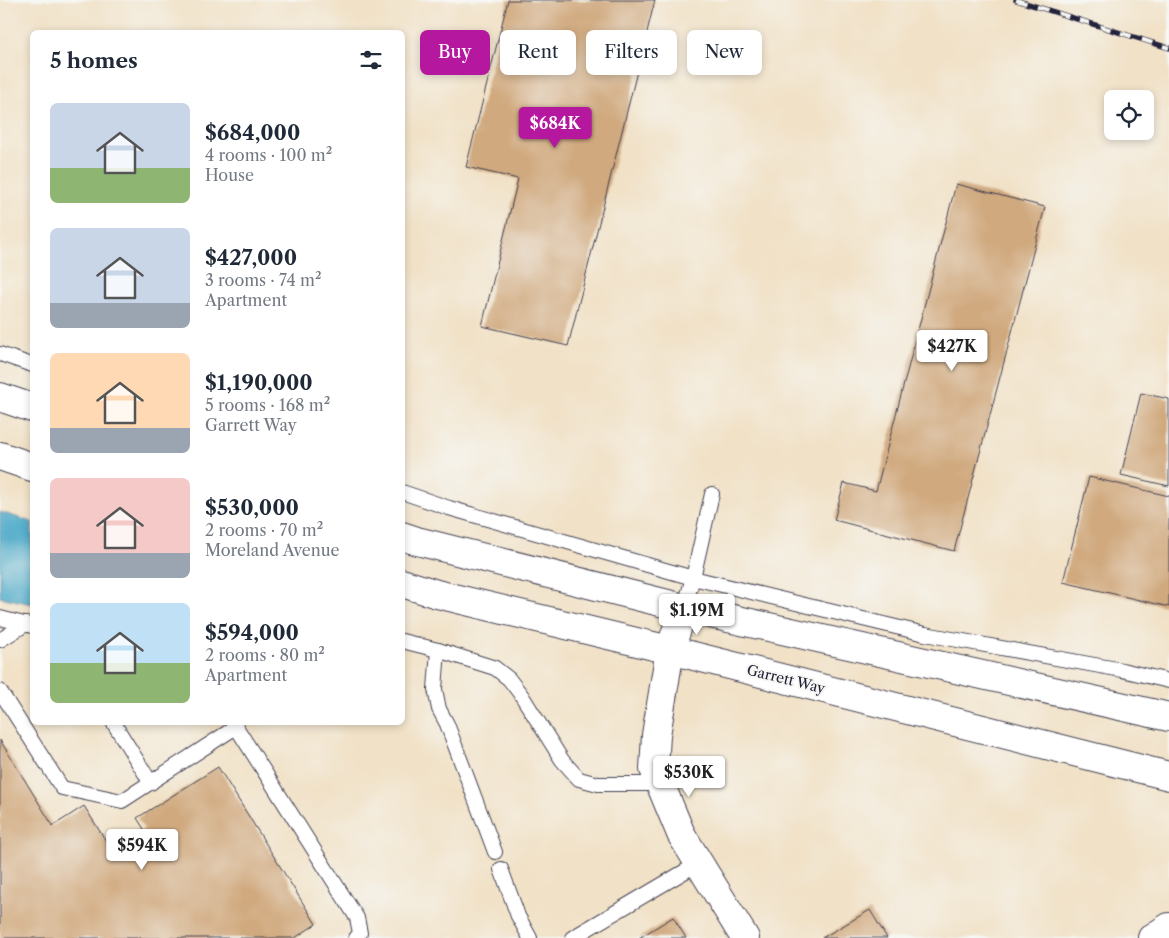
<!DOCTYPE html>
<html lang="en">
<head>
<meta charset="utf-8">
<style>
	body { margin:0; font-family:"Libre Caslon Text",serif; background:#f2f2f3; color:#1f2937; height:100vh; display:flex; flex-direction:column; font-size:19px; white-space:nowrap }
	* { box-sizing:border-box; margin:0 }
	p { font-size:16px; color:#747a83 }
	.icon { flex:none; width:28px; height:28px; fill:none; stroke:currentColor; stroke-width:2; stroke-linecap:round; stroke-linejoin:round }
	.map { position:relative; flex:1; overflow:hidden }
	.sheet { position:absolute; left:30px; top:30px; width:375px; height:695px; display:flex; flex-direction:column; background:#fff; border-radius:8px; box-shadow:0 2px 8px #0003 }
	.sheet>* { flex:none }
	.top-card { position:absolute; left:420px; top:30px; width:475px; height:45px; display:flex; gap:10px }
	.buttons { position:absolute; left:1104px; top:90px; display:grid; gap:10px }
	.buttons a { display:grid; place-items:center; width:50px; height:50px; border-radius:8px; background:#fff; box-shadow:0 2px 8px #0003; font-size:25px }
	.price { position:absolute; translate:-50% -42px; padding:0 11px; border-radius:5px; background:#fff; color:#222; font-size:16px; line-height:32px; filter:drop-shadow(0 1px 2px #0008) }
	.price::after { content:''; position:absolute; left:50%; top:30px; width:15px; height:11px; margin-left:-8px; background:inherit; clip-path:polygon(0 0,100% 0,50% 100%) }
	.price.selected { background:#b5179e; color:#fff }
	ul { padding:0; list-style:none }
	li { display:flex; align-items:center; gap:15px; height:125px; padding:0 20px }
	li span { display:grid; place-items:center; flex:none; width:140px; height:100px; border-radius:8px; color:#555 }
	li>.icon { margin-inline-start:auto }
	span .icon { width:60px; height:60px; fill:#fffc; stroke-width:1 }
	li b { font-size:21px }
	h2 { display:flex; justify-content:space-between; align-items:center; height:60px; padding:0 20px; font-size:21px }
	.tag { padding:0 18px; border-radius:8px; background:#fff; box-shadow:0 2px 8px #0003; font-size:18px; line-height:45px }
	.tag.selected { background:#b5179e; color:#fff }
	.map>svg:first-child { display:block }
	.water { fill:#48a8c7; stroke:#356581 }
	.building { fill:#d0a97e }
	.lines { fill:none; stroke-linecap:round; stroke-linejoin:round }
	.lane-casing { stroke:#413f50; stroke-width:16 }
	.secondary-casing { stroke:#413f50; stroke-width:30 }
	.primary-casing { stroke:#413f50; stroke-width:30 }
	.lane { stroke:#fff; stroke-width:14 }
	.secondary { stroke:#fff; stroke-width:28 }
	.primary { stroke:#fff; stroke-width:28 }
	.rail-casing { stroke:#22223b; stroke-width:5.5 }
	.rail { stroke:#f6f6f2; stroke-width:4; stroke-dasharray:11; stroke-linecap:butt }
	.labels { text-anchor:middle; stroke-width:4; stroke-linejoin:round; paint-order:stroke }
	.street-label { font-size:14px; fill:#22223b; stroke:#f6f6f2 }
</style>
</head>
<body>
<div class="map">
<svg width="1169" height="938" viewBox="0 0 1169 938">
	<rect width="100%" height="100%" fill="#f6f6f2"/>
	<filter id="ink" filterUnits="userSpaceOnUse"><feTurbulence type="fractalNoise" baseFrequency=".02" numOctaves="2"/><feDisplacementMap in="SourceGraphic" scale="10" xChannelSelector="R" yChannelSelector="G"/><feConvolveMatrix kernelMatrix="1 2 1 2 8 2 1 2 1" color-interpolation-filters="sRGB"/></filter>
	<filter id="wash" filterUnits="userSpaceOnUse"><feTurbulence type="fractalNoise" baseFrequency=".0096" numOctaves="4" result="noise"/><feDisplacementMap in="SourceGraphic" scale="20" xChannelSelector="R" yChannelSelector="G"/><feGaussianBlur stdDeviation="1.12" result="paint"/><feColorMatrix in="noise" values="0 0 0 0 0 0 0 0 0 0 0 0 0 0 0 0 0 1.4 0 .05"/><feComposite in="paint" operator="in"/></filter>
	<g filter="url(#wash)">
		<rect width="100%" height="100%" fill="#f1e1c6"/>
		<!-- water -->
		<polygon class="water" points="0,512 32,522 32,604 0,597"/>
		<g id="blocks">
			<!-- building -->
			<g class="building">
				<polygon points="508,0 655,0 568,346 482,326 518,179 466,167"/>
				<polygon points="956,184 1045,207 954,551 834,520 844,483 876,491"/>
				<polygon points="1141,393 1169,399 1169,486 1121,475"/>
				<polygon points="1089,477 1169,496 1169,607 1063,582"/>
				<polygon points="0,740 53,826 84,806 111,849 144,829 137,818 218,767 316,924 295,938 0,938"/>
				<polygon points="870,910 887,938 822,938"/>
				<polygon points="673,917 686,938 639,938"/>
			</g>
		</g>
	</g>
	<g filter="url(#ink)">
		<use href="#blocks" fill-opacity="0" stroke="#413f50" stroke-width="1"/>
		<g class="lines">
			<defs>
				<g id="lane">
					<polyline points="0,354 32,365"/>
					<polyline points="402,492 449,508 693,578 925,634 1122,670 1169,681"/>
					<polyline points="684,608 693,578 712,494"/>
					<polyline points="0,618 32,626"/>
					<polyline points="0,640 26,624"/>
					<polyline points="402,641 438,650 495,668 509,679 522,696 562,760 579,779 598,784 660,784"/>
					<polyline points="438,650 435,689 439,709 447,724 495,852"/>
					<polyline points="0,691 62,788 122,801 236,727"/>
					<polyline points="113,722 151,783"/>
					<polyline points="233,722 357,918 360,933 356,938"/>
					<polyline points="501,869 518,916 530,938"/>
					<polyline points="572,938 699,863"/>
				</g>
				<g id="secondary">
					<polyline points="684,608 670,650 656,735 654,769 681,834 745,938"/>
					<polyline points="1152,938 1169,927"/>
				</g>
				<g id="primary">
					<polyline points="0,397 32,408"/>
					<polyline points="0,456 32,467"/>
					<polyline points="402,536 417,541 684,608 1169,717"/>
					<polyline points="402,583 437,594 670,650 1169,776"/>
				</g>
			</defs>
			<!-- lane casing -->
			<use href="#lane" class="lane-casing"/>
			<!-- secondary casing -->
			<use href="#secondary" class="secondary-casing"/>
			<!-- primary casing -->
			<use href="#primary" class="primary-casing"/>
			<!-- lane -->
			<use href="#lane" class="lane"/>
			<!-- secondary -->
			<use href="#secondary" class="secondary"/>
			<!-- primary -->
			<use href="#primary" class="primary"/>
			<defs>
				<polyline id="rail" points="1016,0 1169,48"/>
			</defs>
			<!-- rail casing -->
			<use href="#rail" class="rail-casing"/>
			<!-- rail -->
			<use href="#rail" class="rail"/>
		</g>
	</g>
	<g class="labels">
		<!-- street labels -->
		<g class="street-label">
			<text transform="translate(786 679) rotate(14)" y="5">Garrett Way</text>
		</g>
	</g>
</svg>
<div class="buttons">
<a><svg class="icon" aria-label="locate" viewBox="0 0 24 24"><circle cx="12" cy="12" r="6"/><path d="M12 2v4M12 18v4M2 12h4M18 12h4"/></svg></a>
</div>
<b class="price selected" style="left:555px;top:149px">$684K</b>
<b class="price" style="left:952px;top:372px">$427K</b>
<b class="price" style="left:697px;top:636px">$1.19M</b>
<b class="price" style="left:689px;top:798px">$530K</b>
<b class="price" style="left:142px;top:871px">$594K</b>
<div class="top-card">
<a class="tag selected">Buy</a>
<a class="tag">Rent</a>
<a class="tag">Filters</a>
<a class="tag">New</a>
</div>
<section class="sheet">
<h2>5 homes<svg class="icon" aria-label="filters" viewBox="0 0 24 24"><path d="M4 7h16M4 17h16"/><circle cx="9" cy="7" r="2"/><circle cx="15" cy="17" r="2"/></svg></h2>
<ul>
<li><span style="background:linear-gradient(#c9d6e8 65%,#8fb573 0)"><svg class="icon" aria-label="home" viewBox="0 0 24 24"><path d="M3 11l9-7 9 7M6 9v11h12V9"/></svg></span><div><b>$684,000</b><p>4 rooms · 100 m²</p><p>House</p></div></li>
<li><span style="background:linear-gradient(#c9d6e8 75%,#9aa5b1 0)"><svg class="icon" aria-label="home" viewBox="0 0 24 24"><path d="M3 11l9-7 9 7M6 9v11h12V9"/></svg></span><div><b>$427,000</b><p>3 rooms · 74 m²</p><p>Apartment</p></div></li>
<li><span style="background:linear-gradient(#ffd9b3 75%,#9aa5b1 0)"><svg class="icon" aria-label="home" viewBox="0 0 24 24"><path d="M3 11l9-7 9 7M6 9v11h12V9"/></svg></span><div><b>$1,190,000</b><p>5 rooms · 168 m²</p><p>Garrett Way</p></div></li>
<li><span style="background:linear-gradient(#f6c9c9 75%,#9aa5b1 0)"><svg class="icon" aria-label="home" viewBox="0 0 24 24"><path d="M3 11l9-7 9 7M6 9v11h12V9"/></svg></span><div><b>$530,000</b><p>2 rooms · 70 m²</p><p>Moreland Avenue</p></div></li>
<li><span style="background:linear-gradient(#bfe0f5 60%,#8fb573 0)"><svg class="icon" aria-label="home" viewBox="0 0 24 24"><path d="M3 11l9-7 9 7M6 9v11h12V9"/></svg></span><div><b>$594,000</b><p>2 rooms · 80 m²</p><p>Apartment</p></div></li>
</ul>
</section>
</div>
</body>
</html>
